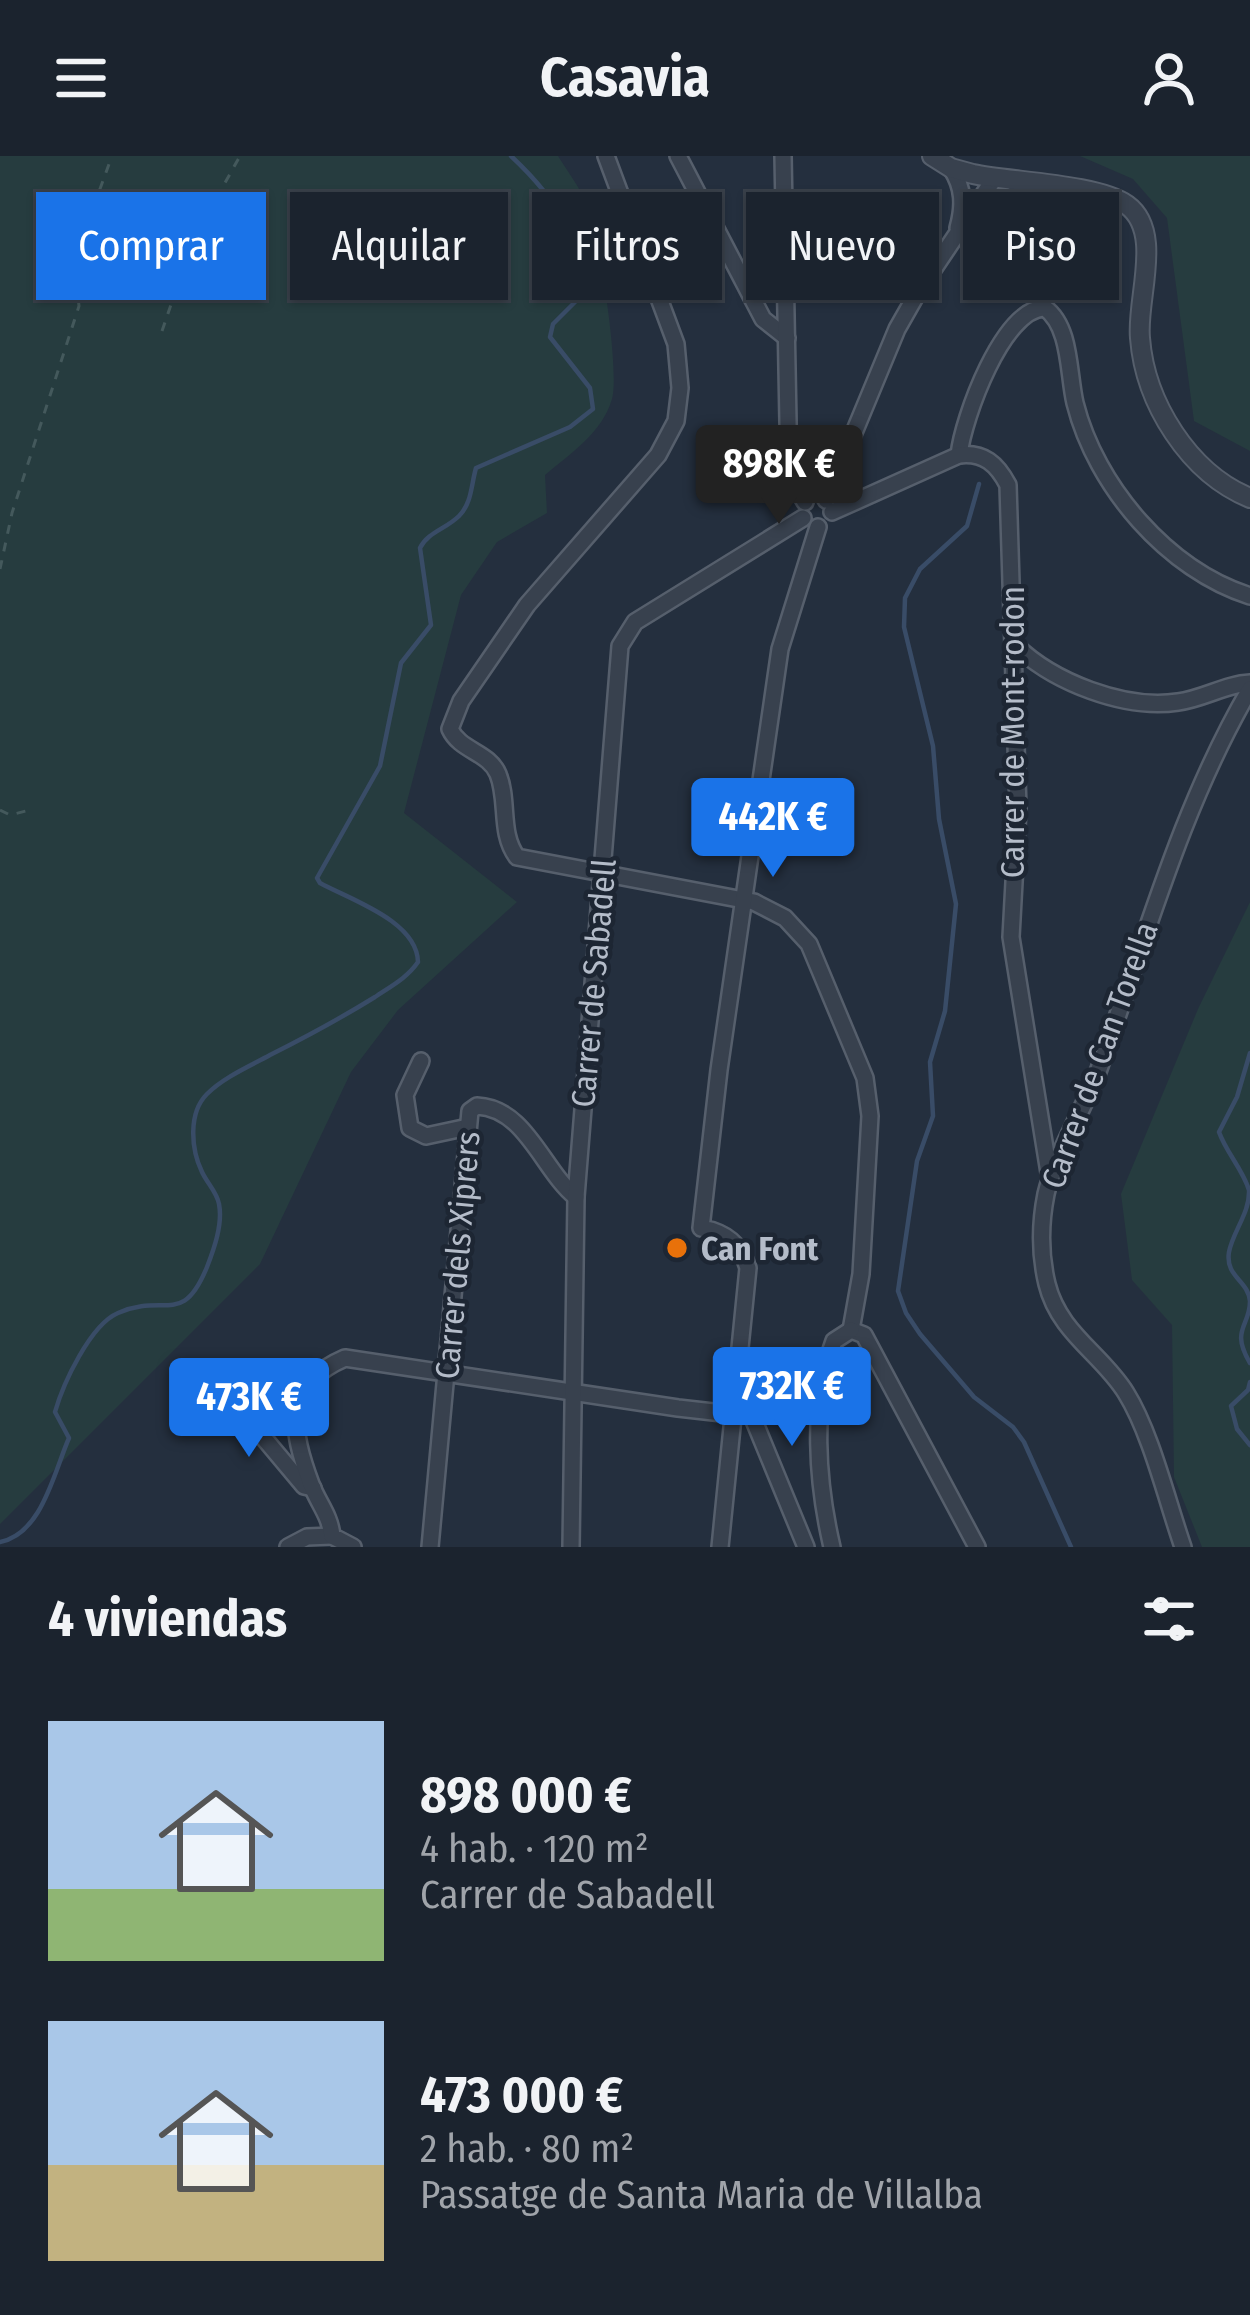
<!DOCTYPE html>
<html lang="es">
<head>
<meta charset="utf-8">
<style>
	body { margin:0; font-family:"Fira Sans Condensed",sans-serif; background:#282f3a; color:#f1f3f6; height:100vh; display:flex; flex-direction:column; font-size:45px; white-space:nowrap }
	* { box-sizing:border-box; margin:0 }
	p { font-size:39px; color:#a0a4aa }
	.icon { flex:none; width:66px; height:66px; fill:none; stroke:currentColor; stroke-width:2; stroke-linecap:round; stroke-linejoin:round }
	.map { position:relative; height:1391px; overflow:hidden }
	.panel { display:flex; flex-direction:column; background:#1b232e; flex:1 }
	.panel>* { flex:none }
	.hud { position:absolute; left:36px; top:36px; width:1179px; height:108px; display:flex; gap:24px }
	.price { position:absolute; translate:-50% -102px; padding:0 27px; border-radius:12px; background:#1a73e8; color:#fff; font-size:39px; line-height:78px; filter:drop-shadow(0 3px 6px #0008) }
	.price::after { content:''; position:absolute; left:50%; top:72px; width:36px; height:27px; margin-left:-18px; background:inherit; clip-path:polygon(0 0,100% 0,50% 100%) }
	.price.active { background:#222; color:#fff }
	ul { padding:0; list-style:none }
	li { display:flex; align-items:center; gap:36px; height:300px; padding:0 48px }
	li span { display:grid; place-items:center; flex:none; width:336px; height:240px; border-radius:0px; color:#555 }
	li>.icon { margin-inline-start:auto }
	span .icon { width:144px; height:144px; fill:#fffc; stroke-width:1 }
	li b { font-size:51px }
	h2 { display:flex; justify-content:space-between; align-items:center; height:144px; padding:0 48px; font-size:51px }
	.tag { padding:0 42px; border-radius:0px; background:#1b232e; box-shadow:0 3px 9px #0004,0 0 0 3px #39404a; font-size:42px; line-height:108px }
	.tag.active { background:#1a73e8; color:#fff }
	header { display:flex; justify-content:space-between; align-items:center; height:156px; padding:0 48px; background:#1b232e; font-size:54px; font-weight:700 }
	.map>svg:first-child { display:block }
	.green { fill:#263c3f }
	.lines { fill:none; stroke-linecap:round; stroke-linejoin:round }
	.stream { stroke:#394c67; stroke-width:4.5 }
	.minor-casing { stroke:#565f6c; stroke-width:20 }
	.tertiary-casing { stroke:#565f6c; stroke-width:22 }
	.path { stroke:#44595c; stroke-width:3; stroke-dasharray:9 9; stroke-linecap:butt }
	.minor { stroke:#38414e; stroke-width:15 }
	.tertiary { stroke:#38414e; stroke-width:18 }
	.food-dot { fill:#e8710a; stroke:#1d2633; stroke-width:4.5 }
	.labels { text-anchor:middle; stroke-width:9; stroke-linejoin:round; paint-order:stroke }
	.street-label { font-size:33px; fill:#b4bcc9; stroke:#1d2633 }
	.poi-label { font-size:33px; font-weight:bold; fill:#b4bcc9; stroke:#1d2633; text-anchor:start }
</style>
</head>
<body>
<header><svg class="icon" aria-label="menu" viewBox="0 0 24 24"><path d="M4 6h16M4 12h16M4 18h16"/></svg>Casavia<svg class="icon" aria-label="person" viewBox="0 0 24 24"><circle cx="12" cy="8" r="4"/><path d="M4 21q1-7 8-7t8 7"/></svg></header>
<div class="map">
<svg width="1250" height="1391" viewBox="0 0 1250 1391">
	<rect width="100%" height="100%" fill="#242f3e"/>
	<!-- green -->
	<g class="green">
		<path d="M0 0H558C568 16 580 32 587 48 599 77 620 216 612 243 602 277 571 297 545 319L547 357 497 386 461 439 404 657 517 746 398 854 351 916 260 1108 0 1368Z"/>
		<polygon points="1080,0 1250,0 1250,295 1194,265 1167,62 1133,23"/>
		<polygon points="1250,746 1250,1391 1202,1391 1174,1321 1172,1169 1132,1124 1121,1038 1198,853"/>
	</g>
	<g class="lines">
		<!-- stream -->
		<g class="stream">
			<polyline points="979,328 967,370 920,413 905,442 904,471 933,590 939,663 956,748 945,855 930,906 933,960 917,1005 898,1135 906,1157 920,1178 974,1241 1013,1271 1024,1286 1071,1391"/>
			<path d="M1250 897 1237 941 1219 976C1226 996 1243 1014 1249 1034 1250 1057 1233 1075 1229 1096 1225 1121 1248 1124 1250 1145 1250 1171 1230 1173 1250 1207"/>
			<polyline points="1250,1226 1248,1234 1231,1250 1237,1273 1250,1289"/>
			<path d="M0 1386C42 1378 54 1316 69 1282L55 1256C63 1228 90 1169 118 1157 165 1136 182 1172 207 1111 214 1093 223 1068 219 1048 217 1036 207 1027 202 1016 191 993 188 957 207 938 224 921 250 910 270 899 306 881 341 862 375 841 391 830 407 822 418 806 417 765 351 744 320 727L317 722 380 610 401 507 431 469 420 392C428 376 446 373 459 360 472 347 471 329 476 312L570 271 593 253 590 232 550 181 553 168 575 146C584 83 556 42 511 0"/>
		</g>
		<defs>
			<g id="minor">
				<path d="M606 0 676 188 680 232 676 265 658 299 527 449 461 545 450 573C460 595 489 596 498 618 509 645 499 677 517 701L754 746 785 762 809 788 865 922 870 960 861 1118 851 1174"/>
				<polyline points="678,0 763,163 787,182"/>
				<polyline points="783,0 789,319 805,346"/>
				<path d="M951 12C964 32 964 50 958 72"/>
				<polyline points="975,63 1030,28"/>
				<path d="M959 299C963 262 1003 152 1045 152 1071 171 1068 217 1075 247 1096 331 1168 414 1250 440"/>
				<polyline points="826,344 897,173 918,136 994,23"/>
				<path d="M832 356 959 299C984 296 997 308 1008 329L1018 653 1011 781 1050 1023"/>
				<path d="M1015 489C1053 526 1124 554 1178 546 1203 543 1226 528 1250 527"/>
				<polyline points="421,905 405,939 410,972 426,980 468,971"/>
				<polyline points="851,1174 864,1179 977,1391"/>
				<polyline points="742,1213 750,1255 806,1391"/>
				<polyline points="217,1226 304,1330 313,1332"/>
				<polyline points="288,1391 307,1381 332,1380"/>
				<path d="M353 1391 332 1380C330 1359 318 1347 311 1328 291 1274 282 1229 345 1202L678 1252 731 1258 750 1255"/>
				<path d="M430 1391 470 955 477 950C526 952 543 1015 576 1041"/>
				<polyline points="571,1391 576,1041 620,490 635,466 803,362"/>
				<path d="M720 1391 748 1112C741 1088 726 1076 701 1072L719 914 780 493 818 371"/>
				<path d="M832 1391C817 1327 811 1247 834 1185L851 1174"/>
				<path d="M1183 1391C1167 1345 1151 1277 1126 1237 1102 1198 1059 1177 1047 1128 1040 1099 1040 1068 1046 1038 1054 1002 1085 951 1099 913 1145 785 1181 651 1250 533"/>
			</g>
			<path id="tertiary" d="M932 0 951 12 973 18C1010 26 1098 28 1127 49 1164 76 1136 143 1140 182 1145 247 1189 317 1250 342"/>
		</defs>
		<!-- minor casing -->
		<use href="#minor" class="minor-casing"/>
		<!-- tertiary casing -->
		<use href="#tertiary" class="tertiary-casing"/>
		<!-- path -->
		<g class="path">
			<polyline points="162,175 193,84 240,0"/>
			<polyline points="0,413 12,357 79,150 74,104 112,0"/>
			<polyline points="0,654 10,659 34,653"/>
		</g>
		<!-- minor -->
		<use href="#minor" class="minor"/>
		<!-- tertiary -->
		<use href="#tertiary" class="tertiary"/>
	</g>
	<!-- markers -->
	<circle class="food-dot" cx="677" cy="1092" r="12"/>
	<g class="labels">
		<!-- street labels -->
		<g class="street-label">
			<text transform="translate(1012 576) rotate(-90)" y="12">Carrer de Mont-rodon</text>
			<text transform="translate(593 827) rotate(-85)" y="12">Carrer de Sabadell</text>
			<text transform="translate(1099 899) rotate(-70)" y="12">Carrer de Can Torella</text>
			<text transform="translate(457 1099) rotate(-85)" y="12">Carrer dels Xiprers</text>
		</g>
		<!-- poi labels -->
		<g class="poi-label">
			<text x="701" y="1104">Can Font</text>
		</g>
	</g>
</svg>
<b class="price active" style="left:779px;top:371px">898K €</b>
<b class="price" style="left:773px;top:724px">442K €</b>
<b class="price" style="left:792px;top:1293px">732K €</b>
<b class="price" style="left:249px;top:1304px">473K €</b>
<div class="hud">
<a class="tag active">Comprar</a>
<a class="tag">Alquilar</a>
<a class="tag">Filtros</a>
<a class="tag">Nuevo</a>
<a class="tag">Piso</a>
</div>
</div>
<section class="panel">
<h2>4 viviendas<svg class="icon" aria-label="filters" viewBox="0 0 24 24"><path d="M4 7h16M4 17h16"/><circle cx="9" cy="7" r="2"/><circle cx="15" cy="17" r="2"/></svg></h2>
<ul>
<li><span style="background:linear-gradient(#a9c7e8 70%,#8fb573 0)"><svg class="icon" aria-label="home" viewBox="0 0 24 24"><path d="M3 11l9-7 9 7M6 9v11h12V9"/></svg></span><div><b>898 000 €</b><p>4 hab. · 120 m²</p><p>Carrer de Sabadell</p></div></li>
<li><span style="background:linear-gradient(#a9c7e8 60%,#c2b280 0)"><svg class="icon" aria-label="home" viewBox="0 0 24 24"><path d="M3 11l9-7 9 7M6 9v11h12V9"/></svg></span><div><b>473 000 €</b><p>2 hab. · 80 m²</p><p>Passatge de Santa Maria de Villalba</p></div></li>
</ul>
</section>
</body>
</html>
